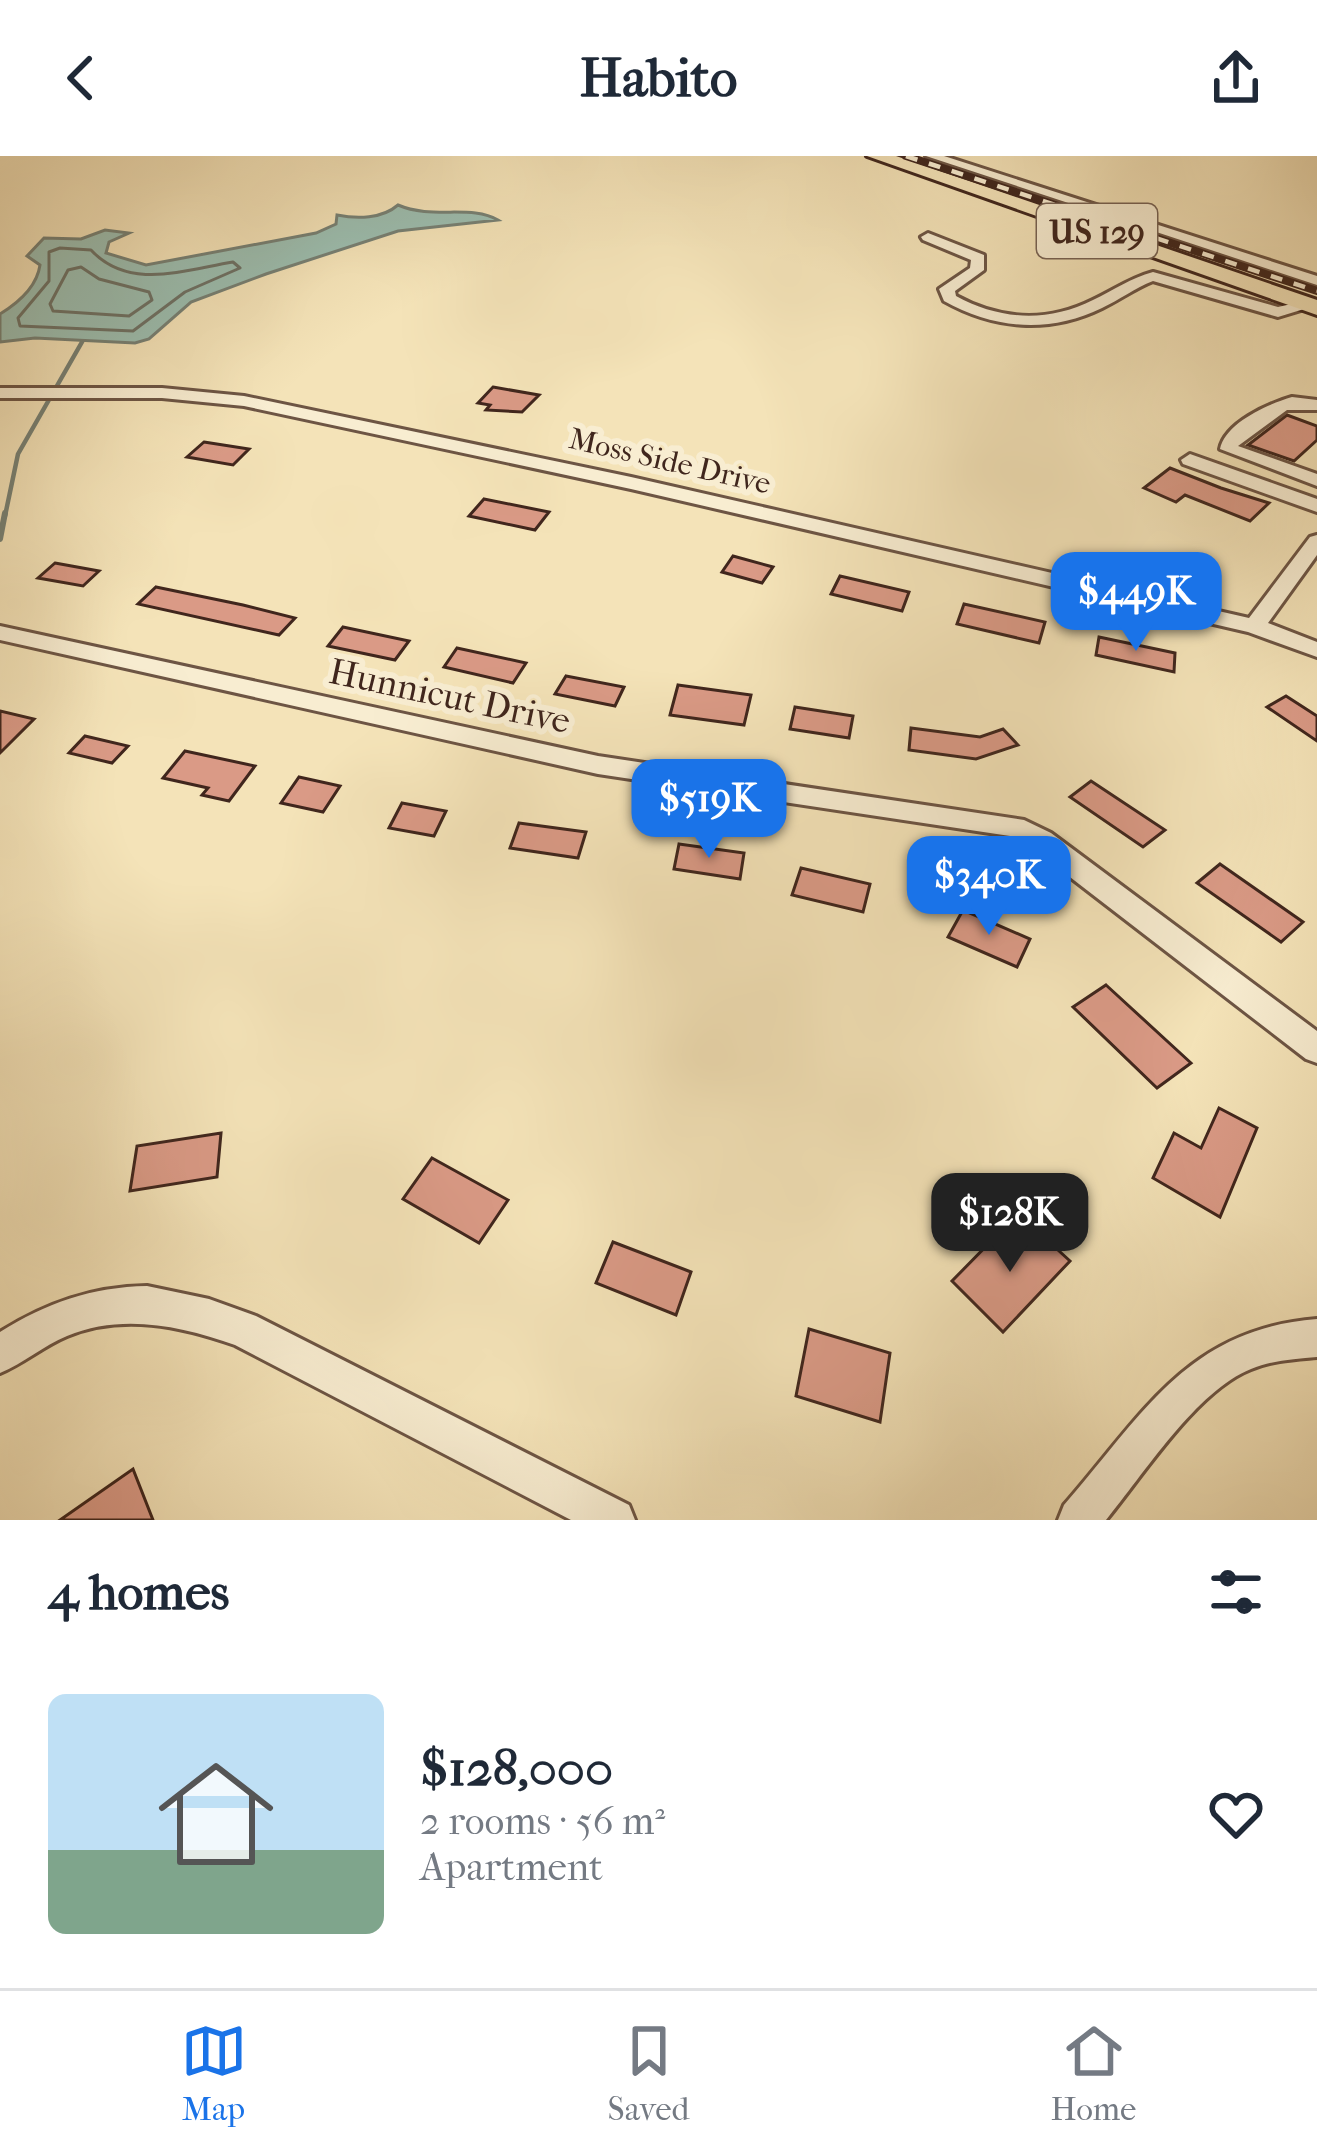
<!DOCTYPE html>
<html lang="en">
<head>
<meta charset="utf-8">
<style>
	body { margin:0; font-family:"IM FELL French Canon",serif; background:#f2f2f3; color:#1f2937; height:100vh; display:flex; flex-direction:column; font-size:45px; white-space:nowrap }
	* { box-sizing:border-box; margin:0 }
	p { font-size:39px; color:#747a83 }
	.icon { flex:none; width:66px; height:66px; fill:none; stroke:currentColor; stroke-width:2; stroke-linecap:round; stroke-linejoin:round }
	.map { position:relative; height:1364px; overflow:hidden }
	.side { display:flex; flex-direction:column; background:#fff; flex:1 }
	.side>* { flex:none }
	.price { position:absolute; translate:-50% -102px; padding:0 27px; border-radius:24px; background:#1a73e8; color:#fff; font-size:39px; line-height:78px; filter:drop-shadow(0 3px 6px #0008) }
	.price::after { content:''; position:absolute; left:50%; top:72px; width:36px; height:27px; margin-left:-18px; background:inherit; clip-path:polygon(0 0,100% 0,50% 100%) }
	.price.on { background:#222; color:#fff }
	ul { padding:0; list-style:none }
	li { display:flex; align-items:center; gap:36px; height:300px; padding:0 48px }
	li span { display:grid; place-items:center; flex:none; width:336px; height:240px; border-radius:18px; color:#555 }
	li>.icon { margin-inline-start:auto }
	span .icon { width:144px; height:144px; fill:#fffc; stroke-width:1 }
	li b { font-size:51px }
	h2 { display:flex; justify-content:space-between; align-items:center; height:144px; padding:0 48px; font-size:51px }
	header { display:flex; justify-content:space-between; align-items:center; height:156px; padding:0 48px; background:#fff; font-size:54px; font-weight:800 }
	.dock { display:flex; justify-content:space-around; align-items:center; height:168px; border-top:3px solid #e0e1e3; background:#fff; font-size:33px; color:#747a83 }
	.dock a { display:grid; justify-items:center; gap:6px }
	.dock .on { color:#1a73e8 }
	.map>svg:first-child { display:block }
	.water { fill:#9cbeb0; stroke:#778175; stroke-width:3 }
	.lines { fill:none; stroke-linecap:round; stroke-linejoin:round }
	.shore { stroke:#6e7266; stroke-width:3 }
	.stream-far1 { stroke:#778175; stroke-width:4.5 }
	.stream { stroke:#778175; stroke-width:6 }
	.building { fill:#da9a86; stroke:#40261d; stroke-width:3 }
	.minor-casing { stroke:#6d5544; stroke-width:6 }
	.highway-casing { stroke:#40261d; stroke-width:6 }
	.minor { fill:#f8edd1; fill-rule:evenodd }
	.highway { fill:#f4e3b8; fill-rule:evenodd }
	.rail-casing { stroke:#40261d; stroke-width:8 }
	.rail { stroke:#f8edd1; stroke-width:4.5; stroke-dasharray:12; stroke-linecap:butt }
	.labels { text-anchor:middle; stroke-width:12; stroke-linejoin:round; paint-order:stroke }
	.far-street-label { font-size:30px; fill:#40261d; stroke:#f8edd1 }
	.shield { fill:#f8edd1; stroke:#776253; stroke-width:3 }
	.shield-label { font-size:33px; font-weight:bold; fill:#40261d }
	.street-label { font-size:36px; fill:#40261d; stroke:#f8edd1 }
</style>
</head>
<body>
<header><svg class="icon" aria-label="back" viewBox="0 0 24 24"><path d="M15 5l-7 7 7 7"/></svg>Habito<svg class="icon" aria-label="share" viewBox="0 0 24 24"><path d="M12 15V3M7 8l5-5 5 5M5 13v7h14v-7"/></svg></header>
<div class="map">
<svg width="1317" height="1364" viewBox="0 0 1317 1364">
	<rect width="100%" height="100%" fill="#f4e3b8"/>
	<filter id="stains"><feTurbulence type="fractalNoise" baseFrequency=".00167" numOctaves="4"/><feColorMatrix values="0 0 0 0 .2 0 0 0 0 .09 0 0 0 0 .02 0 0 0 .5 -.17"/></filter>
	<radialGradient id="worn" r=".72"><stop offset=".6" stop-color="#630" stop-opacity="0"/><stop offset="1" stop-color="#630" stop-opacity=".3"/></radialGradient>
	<!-- water -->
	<path class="water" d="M398 49C433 64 471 48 498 64L398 75 266 118 191 146 149 183 135 187 35 182 0 186V158C18 147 37 130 40 109L27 100 44 82 81 83 105 74 129 77 109 86 106 97 146 109 316 77 336 68 337 59C357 63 382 63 398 49Z"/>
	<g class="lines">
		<!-- shore -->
		<g class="shore">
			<path d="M60 92 91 94C129 135 184 114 233 106L240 112 185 136 133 175 20 170 18 162 49 125V96Z"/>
			<polygon points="81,111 99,123 149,136 152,144 129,160 53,155 50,148 68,114"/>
		</g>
		<!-- stream-far1 -->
		<polyline class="stream-far1" points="5,360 18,298 82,186"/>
		<!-- stream -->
		<polyline class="stream" points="0,383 5,357"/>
	</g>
	<!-- building -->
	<g class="building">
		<polygon points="493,231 539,239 522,256 486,254 490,249 478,247"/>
		<polygon points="1287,259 1317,270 1317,284 1294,305 1248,289"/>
		<polygon points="204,286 249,293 233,309 187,301"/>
		<polygon points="1170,312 1221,332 1269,347 1250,365 1185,339 1176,346 1144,332"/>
		<polygon points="484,343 549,356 535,374 469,360"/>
		<polygon points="733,400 773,411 762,427 722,416"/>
		<polygon points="55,407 99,415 83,430 38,422"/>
		<polygon points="840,420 909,436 902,455 831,438"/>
		<polygon points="156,431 243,449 295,462 279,479 138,448"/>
		<polygon points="964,448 1045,466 1039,487 957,468"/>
		<polygon points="343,471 409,485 395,504 328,490"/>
		<polygon points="1099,481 1175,497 1174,516 1096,499"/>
		<polygon points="457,492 526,507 513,527 444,511"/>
		<polygon points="566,520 624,531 615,550 555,538"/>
		<polygon points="678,529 751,539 744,569 670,559"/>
		<polygon points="1286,540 1317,560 1317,585 1267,551"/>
		<polygon points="795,551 853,560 849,582 790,573"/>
		<polygon points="0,555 34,563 0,597"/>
		<polygon points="911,572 980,581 1003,573 1018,589 976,603 909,594"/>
		<polygon points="85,580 128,590 112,607 69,597"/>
		<polygon points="185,595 255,610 229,645 202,639 208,632 163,622"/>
		<polygon points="299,621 340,630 323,656 281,647"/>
		<polygon points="1091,625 1165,674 1143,691 1070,641"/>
		<polygon points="402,647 446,655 434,680 389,672"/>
		<polygon points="519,667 586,676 578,702 510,692"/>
		<polygon points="679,688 744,697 740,723 674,713"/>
		<polygon points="1220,708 1303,766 1281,786 1197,727"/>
		<polygon points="801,712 870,728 863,756 792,739"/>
		<polygon points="963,754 1030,783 1017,811 948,781"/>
		<polygon points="1106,829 1191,907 1157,932 1073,851"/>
		<polygon points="1219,952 1257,972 1220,1061 1153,1022 1174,977 1201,992"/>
		<polygon points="221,977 217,1021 130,1035 137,990"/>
		<polygon points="432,1002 508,1044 479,1087 403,1043"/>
		<polygon points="1005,1071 1023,1089 1036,1074 1070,1105 1003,1176 952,1125"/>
		<polygon points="613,1086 691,1116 676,1159 596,1127"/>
		<polygon points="809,1173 890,1197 880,1266 796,1240"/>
		<polygon points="133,1313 153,1364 60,1364"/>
	</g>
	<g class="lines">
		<defs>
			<g id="minor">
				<polygon points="926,0 944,0 1317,120 1317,129"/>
				<path d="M928 77 984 99V114L955 135 956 140C1000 164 1047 167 1093 144 1114 134 1131 122 1153 116L1278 151 1309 144 1317 149 1278 161 1153 125C1135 132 1119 144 1102 152 1049 178 994 173 944 145L939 133 970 112 971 104 923 84 921 81Z"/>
				<polygon points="0,232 162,232 244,240 631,321 1249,462 1310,381 1317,379 1317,399 1268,467 1317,486 1317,501 1248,476 631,333 244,250 162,242 0,242"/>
				<path d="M1292 241 1317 244V254H1287L1238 290 1317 318V330L1220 293C1225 267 1268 248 1292 241Z"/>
				<polygon points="1190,298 1317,343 1317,356 1183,308 1181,304"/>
				<polygon points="0,470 598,600 1024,664 1051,677 1317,875 1317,907 1306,903 1031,691 1010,680 598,618 0,484"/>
				<path d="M147 1130 209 1143 256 1160 629 1349 635 1364H571L235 1189C181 1170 122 1157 67 1180 43 1190 24 1207 0 1217V1176C46 1147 92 1131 147 1130Z"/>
				<path d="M1317 1163V1201C1295 1203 1272 1204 1251 1213 1197 1234 1143 1319 1106 1364H1058L1064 1349C1142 1260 1187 1173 1317 1163Z"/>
			</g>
			<polygon id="highway" points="867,0 896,0 1317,144 1317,159"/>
		</defs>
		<!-- minor casing -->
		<use href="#minor" class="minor-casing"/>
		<!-- highway casing -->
		<use href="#highway" class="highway-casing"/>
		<!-- minor -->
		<use href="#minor" class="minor"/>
		<!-- highway -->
		<use href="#highway" class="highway"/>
		<defs>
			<polyline id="rail" points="906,0 1317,135"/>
		</defs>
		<!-- rail casing -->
		<use href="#rail" class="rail-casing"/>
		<!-- rail -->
		<use href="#rail" class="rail"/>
	</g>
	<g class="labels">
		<!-- far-street labels -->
		<g class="far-street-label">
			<text transform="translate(670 305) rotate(13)" y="10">Moss Side Drive</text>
		</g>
		<!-- shield labels -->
		<rect class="shield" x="1037" y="48" width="120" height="54" rx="9"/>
		<g class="shield-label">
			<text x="1097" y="87">US 129</text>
		</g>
		<!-- street labels -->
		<g class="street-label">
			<text transform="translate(450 539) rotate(12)" y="13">Hunnicut Drive</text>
		</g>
	</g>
	<rect width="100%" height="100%" filter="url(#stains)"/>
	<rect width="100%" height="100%" fill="url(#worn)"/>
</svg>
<b class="price" style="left:1136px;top:498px">$449K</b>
<b class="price" style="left:709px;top:705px">$519K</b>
<b class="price" style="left:989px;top:782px">$340K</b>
<b class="price on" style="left:1010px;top:1119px">$128K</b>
</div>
<section class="side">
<h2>4 homes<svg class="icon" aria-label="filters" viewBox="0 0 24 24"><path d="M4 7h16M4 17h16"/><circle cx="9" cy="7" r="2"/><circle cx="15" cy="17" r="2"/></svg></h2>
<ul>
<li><span style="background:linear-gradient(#bfe0f5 65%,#7fa58c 0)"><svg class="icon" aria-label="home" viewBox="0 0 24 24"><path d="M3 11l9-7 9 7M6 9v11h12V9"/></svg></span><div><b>$128,000</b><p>2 rooms · 56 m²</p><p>Apartment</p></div><svg class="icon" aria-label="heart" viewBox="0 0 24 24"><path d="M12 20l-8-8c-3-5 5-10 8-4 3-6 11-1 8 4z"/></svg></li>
</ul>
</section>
<nav class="dock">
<a class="on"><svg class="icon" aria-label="map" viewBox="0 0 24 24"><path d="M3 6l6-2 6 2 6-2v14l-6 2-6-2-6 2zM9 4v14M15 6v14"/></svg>Map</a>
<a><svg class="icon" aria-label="saved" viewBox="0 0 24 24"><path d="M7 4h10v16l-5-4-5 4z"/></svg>Saved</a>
<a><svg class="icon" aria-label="home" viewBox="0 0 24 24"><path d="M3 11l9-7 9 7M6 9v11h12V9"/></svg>Home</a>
</nav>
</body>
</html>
